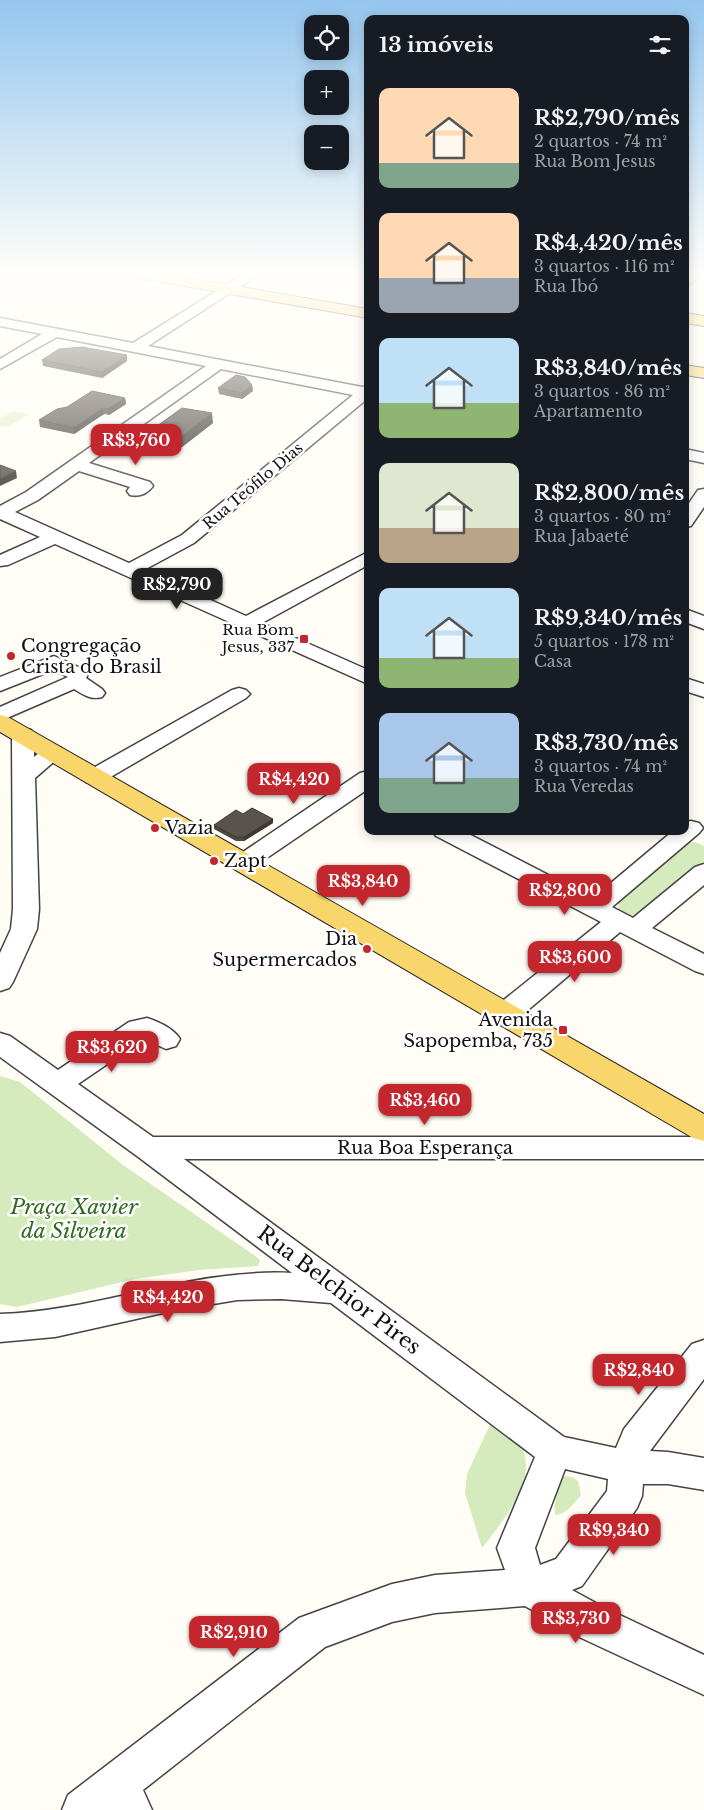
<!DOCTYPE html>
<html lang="pt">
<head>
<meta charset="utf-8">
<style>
	body { margin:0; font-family:"Libre Baskerville",serif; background:#242831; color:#f1f3f6; height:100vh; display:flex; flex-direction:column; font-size:19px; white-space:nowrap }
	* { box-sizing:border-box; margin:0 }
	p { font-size:16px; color:#9ea1a6 }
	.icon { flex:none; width:28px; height:28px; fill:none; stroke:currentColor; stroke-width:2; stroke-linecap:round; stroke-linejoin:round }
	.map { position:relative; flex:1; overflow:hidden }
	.details { position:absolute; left:364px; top:15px; width:325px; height:820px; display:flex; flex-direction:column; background:#171b24; border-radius:10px; box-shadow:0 2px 12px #0003 }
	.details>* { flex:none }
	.buttons { position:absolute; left:304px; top:15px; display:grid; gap:10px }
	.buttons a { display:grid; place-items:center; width:45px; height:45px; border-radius:10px; background:#171b24; box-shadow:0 2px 12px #0003; font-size:25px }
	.price { position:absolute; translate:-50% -42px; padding:0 11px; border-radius:10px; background:#c4262e; color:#fff; font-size:16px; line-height:32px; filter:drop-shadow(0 1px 2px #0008) }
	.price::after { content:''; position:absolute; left:50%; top:30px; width:15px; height:11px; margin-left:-8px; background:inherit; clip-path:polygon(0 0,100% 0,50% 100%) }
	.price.active { background:#222; color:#fff }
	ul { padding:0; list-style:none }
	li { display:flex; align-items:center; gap:15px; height:125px; padding:0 15px }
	li span { display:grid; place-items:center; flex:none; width:140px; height:100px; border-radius:10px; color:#555 }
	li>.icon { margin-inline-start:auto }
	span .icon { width:60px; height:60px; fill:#fffc; stroke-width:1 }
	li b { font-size:21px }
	h2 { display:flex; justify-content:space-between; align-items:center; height:60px; padding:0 15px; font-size:21px }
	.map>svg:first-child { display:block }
	.green { fill:#d5ebbd }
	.pitch { fill:#e6f2cf }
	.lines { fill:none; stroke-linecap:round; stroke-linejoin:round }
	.minor-casing { stroke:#444; stroke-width:3 }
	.major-casing { stroke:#222; stroke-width:2 }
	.minor { fill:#fff; fill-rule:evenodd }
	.major { fill:#f9d66b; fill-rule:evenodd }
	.wall { fill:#4d4742 }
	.shaded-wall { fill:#3f3936 }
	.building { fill:#5a524d; stroke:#3f3936 }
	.poi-dot { fill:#c4262e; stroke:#fff; stroke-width:2 }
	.labels { text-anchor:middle; stroke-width:5; stroke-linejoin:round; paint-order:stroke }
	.far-street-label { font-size:15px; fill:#111; stroke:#fff }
	.far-poi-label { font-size:15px; fill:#111; stroke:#fff; text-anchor:end }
	.poi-label { font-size:18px; fill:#111; stroke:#fff; text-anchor:start }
	.street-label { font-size:18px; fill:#111; stroke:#fff }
	.near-park-label { font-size:21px; font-style:italic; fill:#2f6b1f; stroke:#fff }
	.near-street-label { font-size:21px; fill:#111; stroke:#fff }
</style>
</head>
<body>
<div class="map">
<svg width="704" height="1810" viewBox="0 0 704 1810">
	<rect width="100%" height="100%" fill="#fffdf5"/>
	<!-- green -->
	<g class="green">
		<polygon points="695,842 704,846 704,861 639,916 627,915 618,908 619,903 688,843"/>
		<polygon points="0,1076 20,1082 123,1165 258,1258 260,1261 258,1266 199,1270 135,1279 17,1307 0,1304"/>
		<path d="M490 1425 504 1430 523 1447C524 1453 526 1460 526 1466 527 1492 497 1529 482 1548L465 1493 467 1474Z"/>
		<path d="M565 1476 572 1477 578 1481 581 1495C574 1503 566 1515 555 1515 554 1501 557 1490 561 1477Z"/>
	</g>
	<!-- pitch -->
	<polygon class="pitch" points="13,411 29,414 8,427 0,426 0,419"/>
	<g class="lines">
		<defs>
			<g id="minor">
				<path d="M245 273H261L148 346 362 387 368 386V398L194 543 144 570 246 616 368 552V565L262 623 368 670V684L55 544 8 565 0 566V555L40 537 0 519V506L26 492 206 366 57 337 0 369V359L42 334 0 326V318L133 343ZM221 369 353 395 182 535 129 563 15 512 38 500 79 471 130 487 127 491 130 495C139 497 147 494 153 486L150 482 89 463Z"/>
				<polygon points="700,273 690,284 685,285 686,273"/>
				<polygon points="685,449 704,453 704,463 685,459"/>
				<polygon points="704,489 704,507 691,526 685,527 685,509 698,490"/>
				<polygon points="685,609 704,616 704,629 685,622"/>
				<path d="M54 656 85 670 88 674 86 678 102 689 105 693 102 697C91 700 84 695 74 689L0 721V707L68 677 53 670 0 691V677Z"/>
				<polygon points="685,678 704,684 704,697 685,691"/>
				<polygon points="239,688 246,690 250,694 246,698 102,782 94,784 86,782 83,777 86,772 232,690"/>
				<path d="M23 728 31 730 34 735V757C44 749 49 745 61 748L64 753 35 778 39 909 37 929 13 982 9 988 0 991V953L11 929 13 909 12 735 15 730Z"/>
				<polygon points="368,771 368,789 252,868 243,871 234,868 231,863 234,858 360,773"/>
				<polygon points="691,821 699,823 703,828 699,833 612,907 633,918 695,867 704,864 704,885 652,928 704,954 704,974 695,971 620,932 515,1021 505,1023 495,1021 491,1014 495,1007 601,922 436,836 432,831 463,831 593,898 673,831 685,831 685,822"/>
				<path d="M147 1018C159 1022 173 1028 180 1039L176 1046 166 1049 144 1039 78 1084 153 1137H704V1159H184L564 1437 616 1448 624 1429 692 1344 704 1340V1379L650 1451 668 1452 704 1458V1490L668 1484H643L642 1496 637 1508 582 1586 572 1590 605 1608 704 1655V1695L577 1636 525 1606 435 1613 392 1622 325 1647 143 1790 152 1810H62L68 1795 299 1618 392 1584 435 1575 505 1570 497 1548 535 1457 331 1303 281 1299 237 1300 172 1311 55 1337 0 1342V1314C99 1311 192 1268 292 1273L137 1156 0 1057V1033L10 1036 58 1070 129 1022ZM565 1469 608 1479 607 1491 556 1559 540 1565 535 1548Z"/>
			</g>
			<g id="major">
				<polygon points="126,273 160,273 368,309 368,318 133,277"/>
				<polygon points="685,313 704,316 704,326 685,323"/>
				<polygon points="685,365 704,368 704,378 685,375"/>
				<polygon points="0,715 8,717 704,1114 704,1141 693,1138 0,732"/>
			</g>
		</defs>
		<!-- minor casing -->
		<use href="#minor" class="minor-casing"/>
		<!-- major casing -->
		<use href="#major" class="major-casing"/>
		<!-- minor -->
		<use href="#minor" class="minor"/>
		<!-- major -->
		<use href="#major" class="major"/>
	</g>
	<!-- wall -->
	<g class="wall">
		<polygon points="42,360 127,361 102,378 43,366"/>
		<polygon points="252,385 253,391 242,399 219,394 218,388"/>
		<polygon points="125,398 126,404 109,415 104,414 74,434 40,427 39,420"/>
		<polygon points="213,423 182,447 151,441 150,431"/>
		<polygon points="243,814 273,819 273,823 244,841 236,841 214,829 214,825"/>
	</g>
	<!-- shaded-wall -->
	<g class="shaded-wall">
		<polygon points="127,355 127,361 102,378 102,372"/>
		<polygon points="252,385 253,391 242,399 242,393"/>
		<polygon points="125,398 126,404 109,415 108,409"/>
		<polygon points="103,408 104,414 74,434 74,428"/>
		<polygon points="212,413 213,423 182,447 181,437"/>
		<polygon points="16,471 17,478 0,486 0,479"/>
		<polygon points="273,819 273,823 244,841 244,837"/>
	</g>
	<!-- building -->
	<g class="building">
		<polygon points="82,347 127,355 102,372 42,360 59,349"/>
		<polygon points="236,375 245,377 252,385 242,393 218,388"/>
		<polygon points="92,391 125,398 108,409 103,408 74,428 39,420 57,409 67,407"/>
		<polygon points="182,408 212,413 181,437 150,431"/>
		<polygon points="0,465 16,471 0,479"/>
		<polygon points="252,808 273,819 244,837 236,837 214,825 236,810 243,814"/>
	</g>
	<!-- sky -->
	<linearGradient id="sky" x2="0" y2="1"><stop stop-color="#95c6ee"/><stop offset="0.52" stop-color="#fffefa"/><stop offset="1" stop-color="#fffefa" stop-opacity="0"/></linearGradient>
	<rect width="704" height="527" fill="url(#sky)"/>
	<!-- markers -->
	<g class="poi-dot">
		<rect x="299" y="634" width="10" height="10" rx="2.5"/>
		<circle cx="11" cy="656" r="5"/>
		<circle cx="155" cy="828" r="5"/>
		<circle cx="214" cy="861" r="5"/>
		<circle cx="367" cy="949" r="5"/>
		<rect x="558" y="1025" width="10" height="10" rx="2.5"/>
	</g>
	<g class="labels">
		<!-- far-street labels -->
		<g class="far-street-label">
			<text transform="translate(253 486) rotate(-40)" y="5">Rua Teófilo Dias</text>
		</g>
		<!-- far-poi labels -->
		<g class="far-poi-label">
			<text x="294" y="635">Rua Bom<tspan x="294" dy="17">Jesus, 337</tspan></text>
		</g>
		<!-- poi labels -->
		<g class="poi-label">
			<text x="21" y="652">Congregação<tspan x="21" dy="21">Crista do Brasil</tspan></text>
			<text x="165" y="834">Vazia</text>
			<text x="224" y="867">Zapt</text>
			<text x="357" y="945" text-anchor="end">Dia<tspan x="357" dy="21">Supermercados</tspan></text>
			<text x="553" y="1026" text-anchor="end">Avenida<tspan x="553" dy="21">Sapopemba, 735</tspan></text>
		</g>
		<!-- street labels -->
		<g class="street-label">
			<text x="425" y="1154">Rua Boa Esperança</text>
		</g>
		<!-- near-park labels -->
		<g class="near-park-label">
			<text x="74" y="1214">Praça Xavier<tspan x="74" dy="24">da Silveira</tspan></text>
		</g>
		<!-- near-street labels -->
		<g class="near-street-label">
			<text transform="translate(339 1290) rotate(37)" y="7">Rua Belchior Pires</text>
		</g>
	</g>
</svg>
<div class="buttons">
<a><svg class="icon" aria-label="locate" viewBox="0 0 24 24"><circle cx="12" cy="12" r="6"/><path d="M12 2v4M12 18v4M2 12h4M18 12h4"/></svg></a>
<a>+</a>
<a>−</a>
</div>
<b class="price" style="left:136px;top:466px">R$3,760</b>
<b class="price active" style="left:177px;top:610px">R$2,790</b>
<b class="price" style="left:294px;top:805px">R$4,420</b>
<b class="price" style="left:363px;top:907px">R$3,840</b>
<b class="price" style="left:565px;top:916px">R$2,800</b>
<b class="price" style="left:575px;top:983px">R$3,600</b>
<b class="price" style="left:112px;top:1073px">R$3,620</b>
<b class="price" style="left:425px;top:1126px">R$3,460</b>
<b class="price" style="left:168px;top:1323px">R$4,420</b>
<b class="price" style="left:639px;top:1396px">R$2,840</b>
<b class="price" style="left:614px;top:1556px">R$9,340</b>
<b class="price" style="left:576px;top:1644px">R$3,730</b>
<b class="price" style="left:234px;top:1658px">R$2,910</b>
<section class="details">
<h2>13 imóveis<svg class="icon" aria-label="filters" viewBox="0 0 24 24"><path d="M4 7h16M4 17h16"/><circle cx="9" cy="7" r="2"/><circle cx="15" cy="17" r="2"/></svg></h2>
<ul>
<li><span style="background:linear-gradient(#ffd9b3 75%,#7fa58c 0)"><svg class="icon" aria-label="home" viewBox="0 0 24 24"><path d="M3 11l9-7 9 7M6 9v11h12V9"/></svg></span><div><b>R$2,790/mês</b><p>2 quartos · 74 m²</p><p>Rua Bom Jesus</p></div></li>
<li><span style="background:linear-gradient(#ffd9b3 65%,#9aa5b1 0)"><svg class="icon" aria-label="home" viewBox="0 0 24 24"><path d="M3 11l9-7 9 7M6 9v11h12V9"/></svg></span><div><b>R$4,420/mês</b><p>3 quartos · 116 m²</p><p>Rua Ibó</p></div></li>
<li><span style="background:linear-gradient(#bfe0f5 65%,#8fb573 0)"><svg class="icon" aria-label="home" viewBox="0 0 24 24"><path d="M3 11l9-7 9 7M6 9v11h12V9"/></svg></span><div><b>R$3,840/mês</b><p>3 quartos · 86 m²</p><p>Apartamento</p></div></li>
<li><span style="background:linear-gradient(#dfe7d0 65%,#b9a48a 0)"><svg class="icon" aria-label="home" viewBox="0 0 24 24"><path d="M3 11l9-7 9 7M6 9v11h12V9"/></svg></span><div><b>R$2,800/mês</b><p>3 quartos · 80 m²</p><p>Rua Jabaeté</p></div></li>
<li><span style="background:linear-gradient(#bfe0f5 70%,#8fb573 0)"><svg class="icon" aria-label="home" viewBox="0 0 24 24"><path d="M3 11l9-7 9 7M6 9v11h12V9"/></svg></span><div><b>R$9,340/mês</b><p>5 quartos · 178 m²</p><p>Casa</p></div></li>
<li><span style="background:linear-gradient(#a9c7e8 65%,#7fa58c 0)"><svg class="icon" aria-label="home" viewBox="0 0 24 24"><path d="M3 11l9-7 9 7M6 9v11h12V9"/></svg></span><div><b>R$3,730/mês</b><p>3 quartos · 74 m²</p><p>Rua Veredas</p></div></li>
</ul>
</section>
</div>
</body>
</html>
